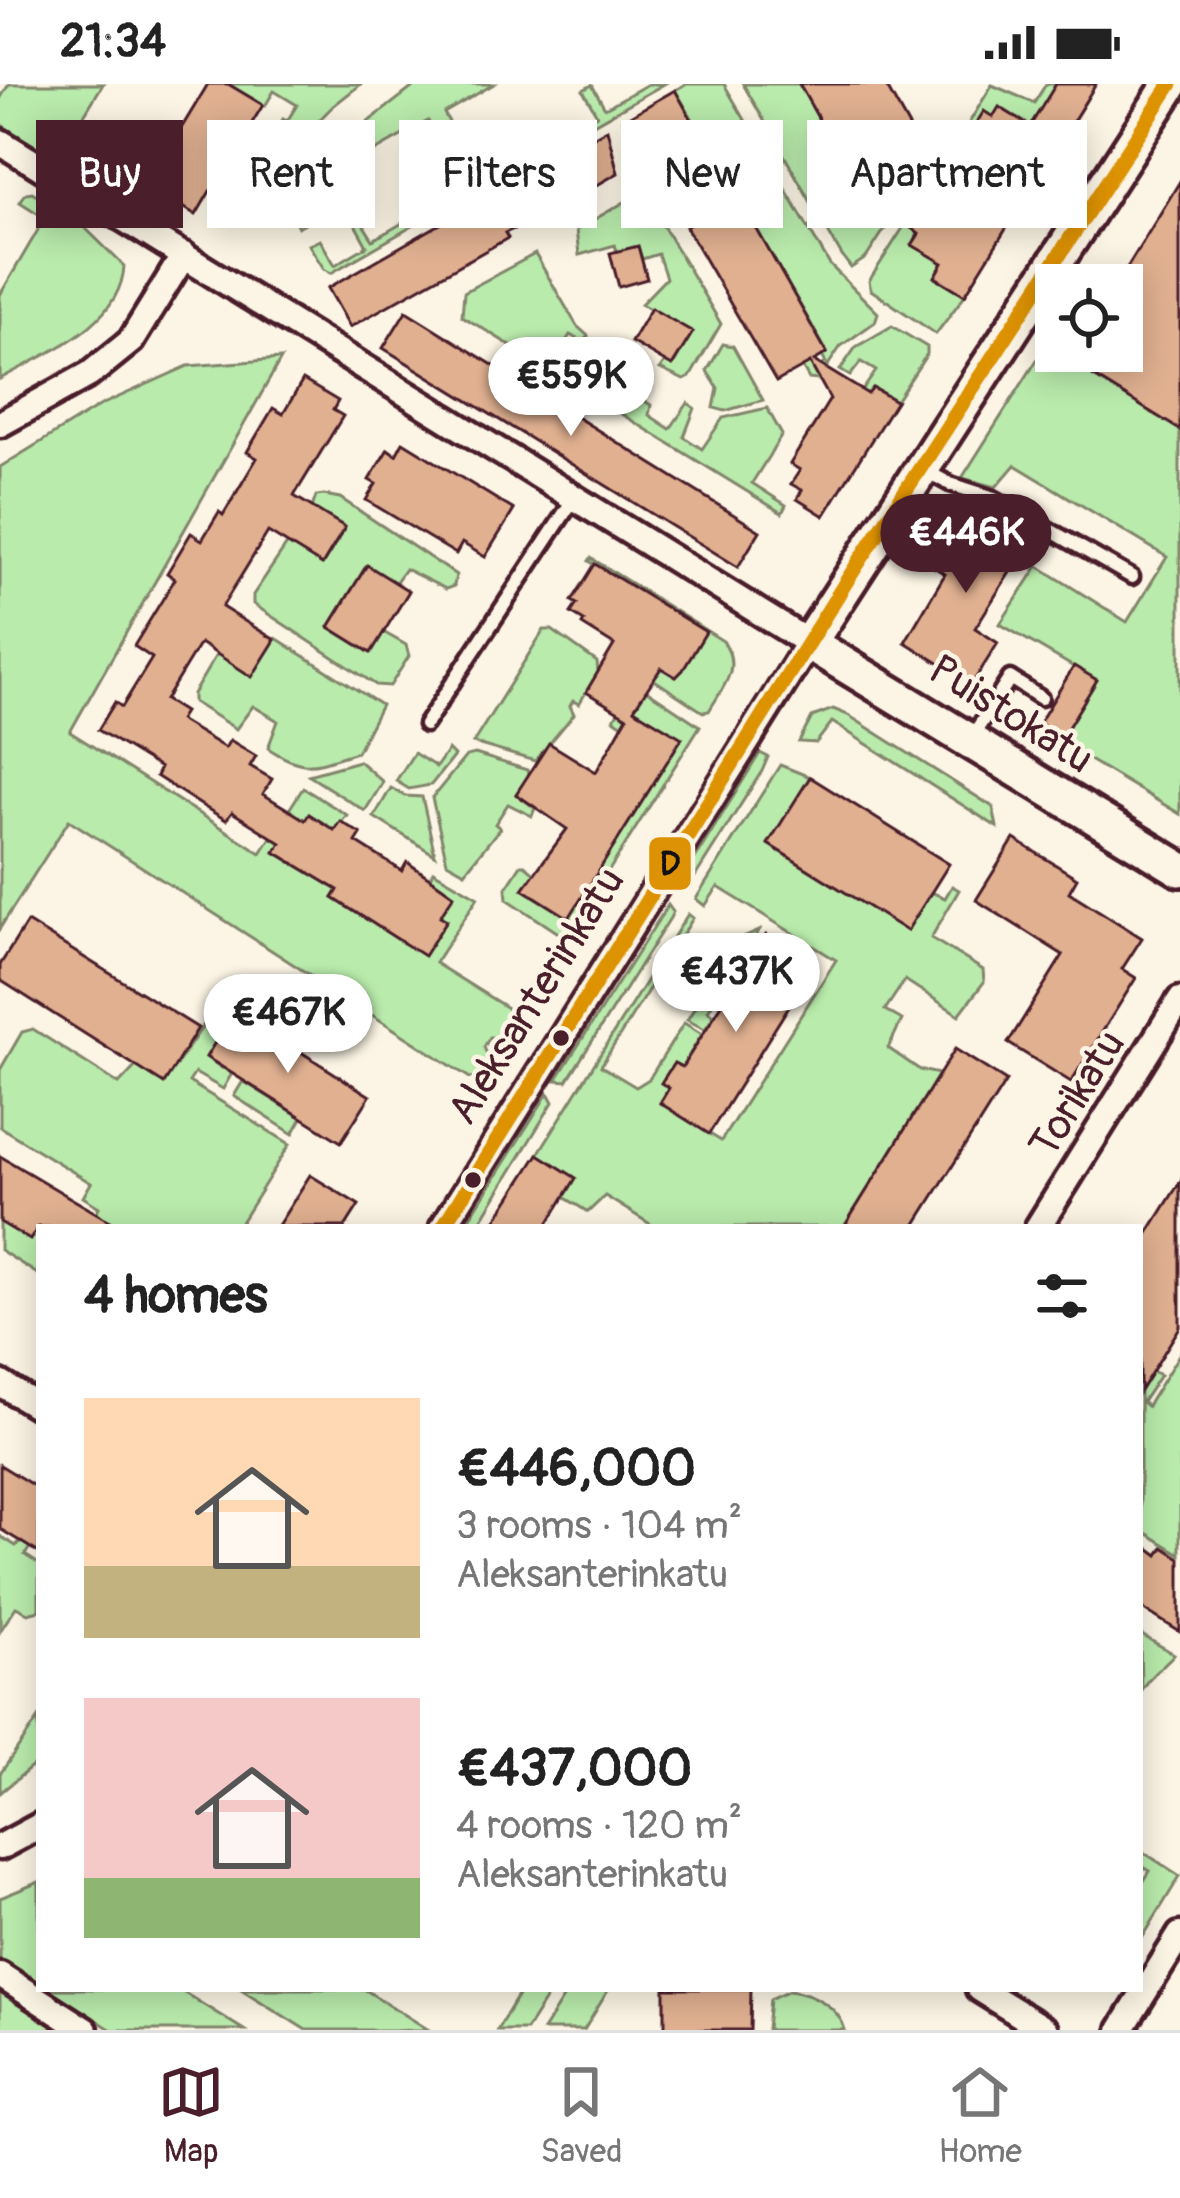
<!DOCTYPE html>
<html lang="en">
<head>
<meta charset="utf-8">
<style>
	body { margin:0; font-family:Pangolin,sans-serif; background:#f6f6f6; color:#222; height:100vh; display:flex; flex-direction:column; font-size:45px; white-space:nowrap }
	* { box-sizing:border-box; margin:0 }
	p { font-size:39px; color:#767676 }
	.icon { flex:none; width:66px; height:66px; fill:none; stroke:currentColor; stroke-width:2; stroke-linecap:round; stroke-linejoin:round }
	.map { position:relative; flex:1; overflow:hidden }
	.side { position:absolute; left:36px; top:1140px; width:1107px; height:768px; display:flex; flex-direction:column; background:#fff; border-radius:0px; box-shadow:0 6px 30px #0003 }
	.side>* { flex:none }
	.hud { position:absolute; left:36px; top:36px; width:1110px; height:108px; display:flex; gap:24px }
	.controls { position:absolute; left:1035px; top:180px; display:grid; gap:24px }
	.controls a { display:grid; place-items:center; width:108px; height:108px; border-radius:0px; background:#fff; box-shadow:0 6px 30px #0003; font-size:60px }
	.price { position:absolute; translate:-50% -102px; padding:0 27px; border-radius:42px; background:#fff; color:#222; font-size:39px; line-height:78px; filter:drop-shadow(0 3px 6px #0008) }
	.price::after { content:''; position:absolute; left:50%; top:72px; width:36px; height:27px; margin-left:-18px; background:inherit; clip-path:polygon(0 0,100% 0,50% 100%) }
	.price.on { background:#4a1f2b; color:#fff }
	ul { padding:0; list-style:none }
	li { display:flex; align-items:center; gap:36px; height:300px; padding:0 48px }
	li span { display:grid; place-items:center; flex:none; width:336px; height:240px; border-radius:0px; color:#555 }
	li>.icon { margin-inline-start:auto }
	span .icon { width:144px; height:144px; fill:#fffc; stroke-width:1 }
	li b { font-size:51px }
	h2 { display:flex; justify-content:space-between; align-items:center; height:144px; padding:0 48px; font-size:51px }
	.chip { padding:0 42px; border-radius:0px; background:#fff; box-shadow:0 6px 30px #0003; font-size:42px; line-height:108px }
	.chip.on { background:#4a1f2b; color:#fff }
	.status { display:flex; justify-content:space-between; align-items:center; height:84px; padding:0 60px; background:#fff; direction:ltr }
	.status svg { height:33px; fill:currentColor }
	.menu { display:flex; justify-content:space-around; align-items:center; height:168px; border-top:3px solid #e0e0e0; background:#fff; font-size:33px; color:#767676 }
	.menu a { display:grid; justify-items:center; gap:6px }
	.menu .on { color:#4a1f2b }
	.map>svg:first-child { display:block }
	.green { fill:#b9ebac; stroke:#82856c; stroke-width:3 }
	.building { fill:#e0b091; stroke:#4a1f2b; stroke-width:3 }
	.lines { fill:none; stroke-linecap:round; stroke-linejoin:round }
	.service-casing { stroke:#4a1f2b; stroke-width:21 }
	.minor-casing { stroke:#4a1f2b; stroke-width:33 }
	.secondary-casing { stroke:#4a1f2b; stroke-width:42 }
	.service { stroke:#fcf5e5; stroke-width:12 }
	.minor { stroke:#fcf5e5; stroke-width:24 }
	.secondary { stroke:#fcf5e5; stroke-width:33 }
	.bus-1-casing { stroke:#fcf5e5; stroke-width:24 }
	.bus-1 { stroke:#dd9206; stroke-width:15 }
	.bus-dot { fill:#4a1f2b; stroke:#fcf5e5; stroke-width:4.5 }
	.labels { text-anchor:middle; stroke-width:9; stroke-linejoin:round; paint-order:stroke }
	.street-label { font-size:42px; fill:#4a1f2b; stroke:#fcf5e5 }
	.line-badge { stroke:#fcf5e5; stroke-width:4.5 }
	.pale-badge-label { font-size:33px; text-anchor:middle; font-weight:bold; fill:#111 }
</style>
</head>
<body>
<div class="status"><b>21:34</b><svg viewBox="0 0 49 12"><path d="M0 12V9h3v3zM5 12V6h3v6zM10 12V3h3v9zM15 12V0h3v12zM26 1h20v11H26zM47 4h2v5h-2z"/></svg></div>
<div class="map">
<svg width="1180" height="1946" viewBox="0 0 1180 1946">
	<rect width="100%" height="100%" fill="#fcf5e5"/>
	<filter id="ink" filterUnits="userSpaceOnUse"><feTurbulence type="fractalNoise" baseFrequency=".00833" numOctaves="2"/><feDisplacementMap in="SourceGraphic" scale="24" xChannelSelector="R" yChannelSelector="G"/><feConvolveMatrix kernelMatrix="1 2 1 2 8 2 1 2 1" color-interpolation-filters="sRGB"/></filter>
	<g filter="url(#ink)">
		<!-- green -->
		<g class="green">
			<polygon points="9,0 103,0 64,64 86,77 77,88 0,40 0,15"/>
			<polygon points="228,0 361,0 333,22 277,79 262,71 283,35 287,37 297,21 274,7 265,22"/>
			<polygon points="417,0 494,0 444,29 456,51 441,59 428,37 336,89 327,74 328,69"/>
			<polygon points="648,0 664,0 484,102 481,97 597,31 583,6 592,1 605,24"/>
			<polygon points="686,0 724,0 830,181 878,229 875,238 841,262 818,296 809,295 802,283 810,279 814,286 826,279 822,272 827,268 730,99 717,106 714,101 699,109 685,83 712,67 675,6"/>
			<polygon points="743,0 799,0 861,110 900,96 878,128 890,137 866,174 851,184 842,172"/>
			<polygon points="1046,0 1063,0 1087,15 1067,47 1039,29 1030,42 1000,23 993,33 984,28 954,75 949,72 992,1 1034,19"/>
			<polygon points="464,77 479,104 331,189 324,185 309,161 320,156 335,181 367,162 353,137 359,134 373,156 465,103 454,82"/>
			<path d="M316 81 329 94 296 113 309 137 298 143C282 112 289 101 316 81Z"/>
			<polygon points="935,94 940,97 913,161 943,179 935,193 965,211 936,250 871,206 869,197"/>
			<polygon points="661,97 677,125 668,130 660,117 652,123 721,240 690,293 684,296 660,285 665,278 673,282 692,248 641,220 666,194 658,170 642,175 638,162 617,168 615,161 579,171 576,146"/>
			<path d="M32 108 76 135 124 182C121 241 46 269 0 295V211L45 134 20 118 26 109Z"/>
			<polygon points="535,170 577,242 588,252 583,258 570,251 558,270 586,288 577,302 462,232 464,208"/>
			<polygon points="892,242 927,263 927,270 896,317 874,304 869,310 862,307 876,287 861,278 850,292 840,286 856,263"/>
			<polygon points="1056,246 1056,267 1180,346 1180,730 1059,658 1096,596 1000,540 1038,482 1127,538 1167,473 1015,381 996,403 962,394"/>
			<polygon points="723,260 733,262 763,316 725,327 714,324 718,304 707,287"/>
			<polygon points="281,275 70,648 261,769 303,704 347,731 334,746 309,730 299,745 292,742 276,769 338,806 333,814 365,834 383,835 379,843 403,859 409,850 431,845 438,849 446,837 440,832 449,818 426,804 433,787 478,813 435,879 512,927 528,902 532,906 503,954 490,953 484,963 489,975 480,993 470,994 69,736 0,844 0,383 101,321 188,282"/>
			<polygon points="601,296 610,296 651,321 649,331 670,345 688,319 695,324 684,353 702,365 723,334 767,324 782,351 752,399 786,421 782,429 592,312"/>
			<polygon points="324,411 340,414 456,491 454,502 446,505 405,485 395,499 366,482 329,543 370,569 383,548 406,561 409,572 390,602 376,601 253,520 253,511 290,456 323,480 345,444 311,427 316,412"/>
			<path d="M591 474 723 557C742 583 723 603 709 627L703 628 653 595 654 586 658 589 661 584 676 593 706 548 589 477Z"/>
			<polygon points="544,546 552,546 597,578 598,588 579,620 573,617 570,622 574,630 535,677 473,659"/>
			<path d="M276 554 381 621 357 668C315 680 307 690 268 664L278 637 253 622 236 645 193 618V610L219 566Z"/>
			<polygon points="646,606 700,642 569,850 560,850 507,815 506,804 521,781 525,781 537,791 532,811 569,834 681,655 629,645 614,635 630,607"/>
			<polygon points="833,625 848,631 993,723 997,743 832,638 816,659 799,658 812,633"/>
			<polygon points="448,666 454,672 431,701 409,705 396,697 414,669 436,683"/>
			<polygon points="760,669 768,673 762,687 686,807 678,802"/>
			<polygon points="475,670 527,686 529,692 516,710 535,724 532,732 508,720 495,740 500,744 465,788 447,778 432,714 466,672"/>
			<polygon points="359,677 383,698 365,727 308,691"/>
			<polygon points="780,681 810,693 769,761 906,846 931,808 945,814 952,802 959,806 931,854 983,886 984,898 959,931 905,896 885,926 902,936 888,964 920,986 939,990 849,1135 860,1143 655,1143 605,1112 588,1128 564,1113 575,1094 538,1070 688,830 693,834 601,982 636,1003 649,995 684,939 702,950 682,983 674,979 662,998 669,1004 660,1019 721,1057 836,876 718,803 705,822 696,815"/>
			<polygon points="391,704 405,712 422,713 435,771 374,733"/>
			<polygon points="668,821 673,828 670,834 567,997 556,996"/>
			<polygon points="759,847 748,866 754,870 726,914 718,910 708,927 714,932 705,945 687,936 737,857"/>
			<polygon points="229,904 242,915 207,974 222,984 227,979 235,984 223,1005 195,989 189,998 290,1060 238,1143 88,1143 99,1123 83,1113 91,1099 0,1043 0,986 22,948 33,945 119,1000 136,982 164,999"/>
			<polygon points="243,997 302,1034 293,1050 234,1012"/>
			<polygon points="548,1009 553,1018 477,1143 464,1143"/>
			<polygon points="0,1138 30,1155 34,1149 39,1152 39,1191 0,1166"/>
			<polygon points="1180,1269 1180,1470 1146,1449 1140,1458 1140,1307 1152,1287 1160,1291 1142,1318 1147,1322"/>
			<polygon points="0,1452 16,1462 20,1457 30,1463 25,1471 39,1480 39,1526 28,1529 16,1523 0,1547"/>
			<path d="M1140 1550 1174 1570C1162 1584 1152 1588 1141 1606Z"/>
			<polygon points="39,1634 39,1677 0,1709 0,1690"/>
			<polygon points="1140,1766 1180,1792 1140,1858 1140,1803 1150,1787 1140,1781"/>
			<polygon points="39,1798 39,1900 0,1876 0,1814"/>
			<polygon points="47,1905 178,1905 244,1946 112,1946"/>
			<polygon points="241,1905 364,1905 429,1946 306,1946"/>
			<polygon points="522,1905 552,1905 526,1946 497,1946"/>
			<polygon points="569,1905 609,1905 584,1946 543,1946"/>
			<path d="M790 1906C813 1909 839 1923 845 1946H767L770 1915Z"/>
			<polygon points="0,1909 58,1946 0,1946"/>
		</g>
		<!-- building -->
		<g class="building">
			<polygon points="208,0 228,0 263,21 228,78 250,92 232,121 210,107 196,131 147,101"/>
			<polygon points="799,0 885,0 928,77 872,108 871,105 861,110"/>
			<polygon points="1056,0 1096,0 965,211 935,193 943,179 912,161 919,150 911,144 984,27 993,33 999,23 1030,42"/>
			<polygon points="675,6 697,45 645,74 623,36"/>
			<polygon points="607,45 618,89 541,133 505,149 508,154 350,243 328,204"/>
			<polygon points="1180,97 1180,346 1052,267 1122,267 1122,192"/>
			<polygon points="730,98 827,269 814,277 868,310 873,304 896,317 824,432 797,415 802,406 791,400 800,386 790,380 830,315 810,279 776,298 686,143 696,137 688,122"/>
			<polygon points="638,162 647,195 619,203 610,169"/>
			<polygon points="651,224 693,248 672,282 631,258"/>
			<polygon points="406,227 760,447 738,483 383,264"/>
			<polygon points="303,296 338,317 333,326 343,332 294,412 345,443 322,481 268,448 222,523 275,556 252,593 200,559 165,616 184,628 179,636 225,664 230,656 256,672 250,682 272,695 263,710 305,736 309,730 334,746 340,737 361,750 356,758 402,787 407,778 454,811 440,832 447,836 424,872 333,814 338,806 275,768 281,759 232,728 226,736 201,721 156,692 160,684 98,646 115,618 122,623 152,574 134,562 175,495 167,489 191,449 202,456 219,428 223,431 257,374 247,368 273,324 283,330"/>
			<polygon points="403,358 514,426 485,473 462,459 456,470 366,416 376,400 369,396 388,365 396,371"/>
			<polygon points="983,429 1029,458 975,544 998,559 972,600 905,558 945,490 929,480 953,442 969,452"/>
			<polygon points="595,480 706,548 683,586 676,593 661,584 634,625 682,654 569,834 523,805 567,745 516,710 549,659 596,688 627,633 586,608 614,561 582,541 584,537 571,529 577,520 572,517"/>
			<polygon points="367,481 409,507 371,569 329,543"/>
			<polygon points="1074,582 1097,596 1062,653 1039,639"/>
			<polygon points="810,693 949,780 907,847 768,760"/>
			<polygon points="1014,755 1077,794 1069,808 1142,854 1122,885 1136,894 1071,998 1008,959 1063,871 976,816"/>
			<polygon points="27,838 198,944 164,1000 0,896 0,881"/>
			<polygon points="766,851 814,882 709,1050 660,1019 669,1004 661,999 674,979 682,983"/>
			<polygon points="235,926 370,1012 341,1058 206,973"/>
			<polygon points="955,965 1006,997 914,1143 844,1143"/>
			<polygon points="538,1070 576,1094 546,1143 491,1143"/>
			<polygon points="0,1072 69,1113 120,1143 38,1143 30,1156 0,1138"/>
			<polygon points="310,1091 359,1121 345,1143 277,1143"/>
			<polygon points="1180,1098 1180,1243 1140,1307 1140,1162"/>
			<polygon points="0,1381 39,1405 39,1469 0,1445"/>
			<polygon points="1163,1463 1180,1474 1180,1548 1140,1523 1140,1482 1150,1465 1158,1471"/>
			<polygon points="665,1905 751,1905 750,1946 665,1946"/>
		</g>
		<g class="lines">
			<defs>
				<g id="service">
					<polyline points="926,387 950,400 994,414 1132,493"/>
					<polyline points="425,641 573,416"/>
					<polyline points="970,656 1010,594 1041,614"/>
				</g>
				<g id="minor">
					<polyline points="0,58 809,559 443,1143"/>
					<polyline points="0,340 90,290 131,257 184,171"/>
					<polyline points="1038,1143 1180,916"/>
					<polyline points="0,1299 39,1323"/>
					<polyline points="0,1763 39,1742"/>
					<polyline points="0,1891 85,1946"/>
					<polyline points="979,1905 1045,1946"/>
					<polyline points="1121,1946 1180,1851"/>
				</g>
				<polyline id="secondary" points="1171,0 809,559 1180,785"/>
			</defs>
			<!-- service casing -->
			<use href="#service" class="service-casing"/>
			<!-- minor casing -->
			<use href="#minor" class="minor-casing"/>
			<!-- secondary casing -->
			<use href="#secondary" class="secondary-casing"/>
			<!-- service -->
			<use href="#service" class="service"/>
			<!-- minor -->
			<use href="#minor" class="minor"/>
			<!-- secondary -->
			<use href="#secondary" class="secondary"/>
			<defs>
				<polyline id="bus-1" points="443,1143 846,498 1171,0"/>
			</defs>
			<!-- bus-1 casing -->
			<use href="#bus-1" class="bus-1-casing"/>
			<!-- bus-1 -->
			<use href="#bus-1" class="bus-1"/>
		</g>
	</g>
	<!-- markers -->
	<g class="bus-dot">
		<circle cx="561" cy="954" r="10"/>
		<circle cx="473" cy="1096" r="10"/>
	</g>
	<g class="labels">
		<!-- street labels -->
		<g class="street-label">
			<text transform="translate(1012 629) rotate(32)" y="15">Puistokatu</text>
			<text transform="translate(535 911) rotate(-58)" y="15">Aleksanterinkatu</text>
			<text transform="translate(1076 1009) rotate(-58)" y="15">Torikatu</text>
		</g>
	</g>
	<rect class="line-badge" x="647" y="751" width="46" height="57" rx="12" fill="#dd9206"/>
	<g class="pale-badge-label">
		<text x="670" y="791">D</text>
	</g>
</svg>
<div class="controls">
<a><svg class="icon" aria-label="locate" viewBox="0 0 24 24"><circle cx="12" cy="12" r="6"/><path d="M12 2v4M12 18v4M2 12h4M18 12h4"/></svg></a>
</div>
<b class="price" style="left:571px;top:355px">€559K</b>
<b class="price on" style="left:966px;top:512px">€446K</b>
<b class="price" style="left:736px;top:951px">€437K</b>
<b class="price" style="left:288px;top:992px">€467K</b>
<div class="hud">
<a class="chip on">Buy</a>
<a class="chip">Rent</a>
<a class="chip">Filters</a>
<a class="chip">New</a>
<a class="chip">Apartment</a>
</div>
<section class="side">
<h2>4 homes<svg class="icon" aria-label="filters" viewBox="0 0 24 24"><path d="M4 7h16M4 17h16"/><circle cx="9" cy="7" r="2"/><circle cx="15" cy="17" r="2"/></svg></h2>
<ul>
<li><span style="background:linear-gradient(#ffd9b3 70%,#c2b280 0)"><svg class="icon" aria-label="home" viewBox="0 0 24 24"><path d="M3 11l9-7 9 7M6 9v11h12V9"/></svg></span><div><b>€446,000</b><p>3 rooms · 104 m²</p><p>Aleksanterinkatu</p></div></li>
<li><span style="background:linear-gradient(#f6c9c9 75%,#8fb573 0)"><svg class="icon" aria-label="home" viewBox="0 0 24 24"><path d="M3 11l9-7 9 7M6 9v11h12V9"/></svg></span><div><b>€437,000</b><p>4 rooms · 120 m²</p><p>Aleksanterinkatu</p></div></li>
</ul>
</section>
</div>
<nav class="menu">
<a class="on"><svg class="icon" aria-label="map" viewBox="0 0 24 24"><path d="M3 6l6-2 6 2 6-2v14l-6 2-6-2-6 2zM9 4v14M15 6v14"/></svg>Map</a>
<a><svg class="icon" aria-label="saved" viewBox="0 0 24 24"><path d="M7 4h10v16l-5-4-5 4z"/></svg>Saved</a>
<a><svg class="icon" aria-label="home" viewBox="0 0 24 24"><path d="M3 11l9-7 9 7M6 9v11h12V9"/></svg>Home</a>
</nav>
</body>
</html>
